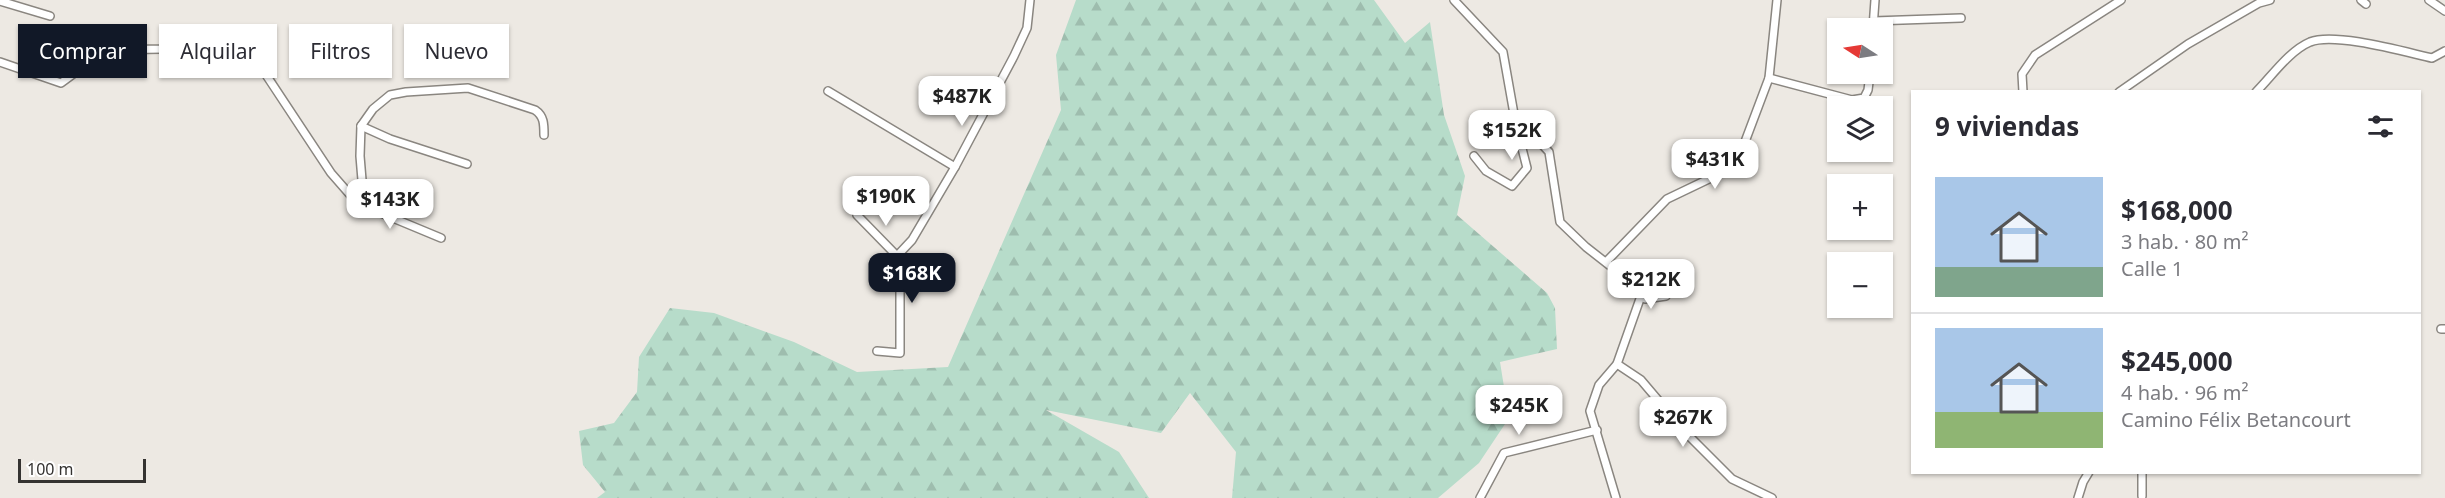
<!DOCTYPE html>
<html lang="es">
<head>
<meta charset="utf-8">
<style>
	body { margin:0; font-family:"Noto Sans",sans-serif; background:#f7f7f7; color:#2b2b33; height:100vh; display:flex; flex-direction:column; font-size:22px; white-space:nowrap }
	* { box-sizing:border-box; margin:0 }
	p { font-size:20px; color:#7c7c81 }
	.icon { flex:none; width:33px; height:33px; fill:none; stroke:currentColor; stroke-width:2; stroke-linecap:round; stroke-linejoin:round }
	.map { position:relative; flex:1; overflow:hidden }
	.drawer { position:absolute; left:1911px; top:90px; width:510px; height:384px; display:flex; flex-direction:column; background:#fff; border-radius:0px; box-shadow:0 2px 4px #0004 }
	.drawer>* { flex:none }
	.guide { position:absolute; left:18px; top:24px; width:570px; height:54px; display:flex; gap:12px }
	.needle { width:39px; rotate:282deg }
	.controls { position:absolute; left:1827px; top:18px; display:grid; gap:12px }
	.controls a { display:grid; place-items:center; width:66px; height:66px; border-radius:0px; background:#fff; box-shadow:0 2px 4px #0004; font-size:30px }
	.scale { position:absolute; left:18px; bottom:15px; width:128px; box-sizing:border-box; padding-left:6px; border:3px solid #353331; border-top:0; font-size:16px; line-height:21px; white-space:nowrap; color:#353331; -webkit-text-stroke:4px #fff; paint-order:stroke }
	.price { position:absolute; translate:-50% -51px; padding:0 14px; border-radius:12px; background:#fff; color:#222; font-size:20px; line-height:39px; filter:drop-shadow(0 2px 3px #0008) }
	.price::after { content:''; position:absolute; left:50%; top:36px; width:18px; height:14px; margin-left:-9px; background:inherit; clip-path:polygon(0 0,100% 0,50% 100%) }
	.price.selected { background:#111827; color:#fff }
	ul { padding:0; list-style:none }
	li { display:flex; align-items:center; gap:18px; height:150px; padding:0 24px }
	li+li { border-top:2px solid #e1e1e2 }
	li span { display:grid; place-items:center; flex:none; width:168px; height:120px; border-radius:0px; color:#555 }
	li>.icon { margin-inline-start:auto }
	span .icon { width:72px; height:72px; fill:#fffc; stroke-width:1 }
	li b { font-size:26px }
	h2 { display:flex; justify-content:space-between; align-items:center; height:72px; padding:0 24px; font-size:26px }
	.chip { padding:0 21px; border-radius:0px; background:#fff; box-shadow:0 2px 4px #0004; font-size:21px; line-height:54px }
	.chip.selected { background:#111827; color:#fff }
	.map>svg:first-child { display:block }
	.forest { fill:url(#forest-firs) }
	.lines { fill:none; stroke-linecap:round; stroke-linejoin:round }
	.street-casing { stroke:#8a8680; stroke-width:10 }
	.street { stroke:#fff; stroke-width:7 }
</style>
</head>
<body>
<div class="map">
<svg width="2445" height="498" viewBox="0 0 2445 498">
	<defs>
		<pattern id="forest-firs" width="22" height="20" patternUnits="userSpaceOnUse" patternTransform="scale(1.5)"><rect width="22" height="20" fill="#b7dcca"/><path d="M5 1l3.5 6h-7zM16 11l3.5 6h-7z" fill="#9ebdae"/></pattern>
	</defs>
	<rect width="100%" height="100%" fill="#ede9e3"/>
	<!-- forest -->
	<polygon class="forest" points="1076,0 1374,0 1405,43 1430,22 1444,115 1465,176 1457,215 1547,293 1555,308 1557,349 1500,362 1509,418 1479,463 1438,498 1232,498 1236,452 1190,393 1161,433 1046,410 1119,452 1149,498 597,498 605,492 583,465 579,431 614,423 637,392 639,357 670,308 714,313 794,342 857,372 948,367 1061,110 1056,55"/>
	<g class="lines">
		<defs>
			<g id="street">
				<polyline points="1454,0 1503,52 1514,114 1549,152 1560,222 1586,247 1632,283 1641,296 1617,364 1599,385 1590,411 1616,498"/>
				<polyline points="2361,0 2366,4"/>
				<polyline points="2429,0 2445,11"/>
				<polyline points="0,1 50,16"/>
				<polyline points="1873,21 1961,18"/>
				<polyline points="1873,28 1875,0"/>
				<polyline points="0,62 61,83 106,50 162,49 213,40 251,52 331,173 352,197 376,211 441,238"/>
				<polyline points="1769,78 1852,100 1864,98 1868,90 1870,74"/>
				<polyline points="828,91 955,167"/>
				<polyline points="2023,92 2022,74 2035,55 2121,0"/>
				<polyline points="2119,92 2188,44 2259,3 2270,0"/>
				<path d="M2256 92C2272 76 2289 51 2310 42 2335 32 2405 52 2432 58L2445 51"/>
				<polyline points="361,126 390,139 467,164"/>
				<polyline points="1474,156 1486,171 1512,186 1527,168 1514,117"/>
				<path d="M352 197 362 180 360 156 361 126 373 109 390 95 406 92 468 88 535 110C544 116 544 124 544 135"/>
				<polyline points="857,215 897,256"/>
				<polyline points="1606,262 1667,199 1715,176 1740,155 1769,78 1777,0"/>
				<polyline points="1641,296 1645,299 1666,296"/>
				<polyline points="2441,329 2445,329"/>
				<polyline points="877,351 900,353 900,277 897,256 912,240 955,167 1014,56 1027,28 1030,0"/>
				<polyline points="1617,364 1641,380 1686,433 1732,479 1772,498"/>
				<polyline points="2142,472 2142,496"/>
				<polyline points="1480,498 1504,453 1597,430"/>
				<polyline points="2078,498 2083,482 2089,472"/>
			</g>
		</defs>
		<!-- street casing -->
		<use href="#street" class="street-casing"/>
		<!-- street -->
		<use href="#street" class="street"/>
	</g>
</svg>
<div class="controls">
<a><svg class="needle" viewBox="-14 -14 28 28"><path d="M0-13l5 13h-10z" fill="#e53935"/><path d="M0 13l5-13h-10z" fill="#7c7c81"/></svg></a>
<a><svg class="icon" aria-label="layers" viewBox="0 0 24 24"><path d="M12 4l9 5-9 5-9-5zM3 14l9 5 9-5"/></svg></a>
<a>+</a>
<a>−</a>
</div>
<div class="scale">100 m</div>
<b class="price" style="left:962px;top:127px">$487K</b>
<b class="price" style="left:1512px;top:161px">$152K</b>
<b class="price" style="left:1715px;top:190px">$431K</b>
<b class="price" style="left:886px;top:227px">$190K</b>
<b class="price" style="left:390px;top:230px">$143K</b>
<b class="price selected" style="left:912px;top:304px">$168K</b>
<b class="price" style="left:1651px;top:310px">$212K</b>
<b class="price" style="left:1519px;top:436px">$245K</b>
<b class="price" style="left:1683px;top:448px">$267K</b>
<div class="guide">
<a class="chip selected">Comprar</a>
<a class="chip">Alquilar</a>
<a class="chip">Filtros</a>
<a class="chip">Nuevo</a>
</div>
<section class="drawer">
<h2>9 viviendas<svg class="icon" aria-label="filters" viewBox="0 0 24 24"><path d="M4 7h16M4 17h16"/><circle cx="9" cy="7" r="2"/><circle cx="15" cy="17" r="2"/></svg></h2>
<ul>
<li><span style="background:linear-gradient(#a9c7e8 75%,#7fa58c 0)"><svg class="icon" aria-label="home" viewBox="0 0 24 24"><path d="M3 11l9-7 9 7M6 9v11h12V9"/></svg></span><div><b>$168,000</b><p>3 hab. · 80 m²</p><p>Calle 1</p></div></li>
<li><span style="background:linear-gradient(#a9c7e8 70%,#8fb573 0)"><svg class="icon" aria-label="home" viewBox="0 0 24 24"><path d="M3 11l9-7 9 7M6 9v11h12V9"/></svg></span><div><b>$245,000</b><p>4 hab. · 96 m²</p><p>Camino Félix Betancourt</p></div></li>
</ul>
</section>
</div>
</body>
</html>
